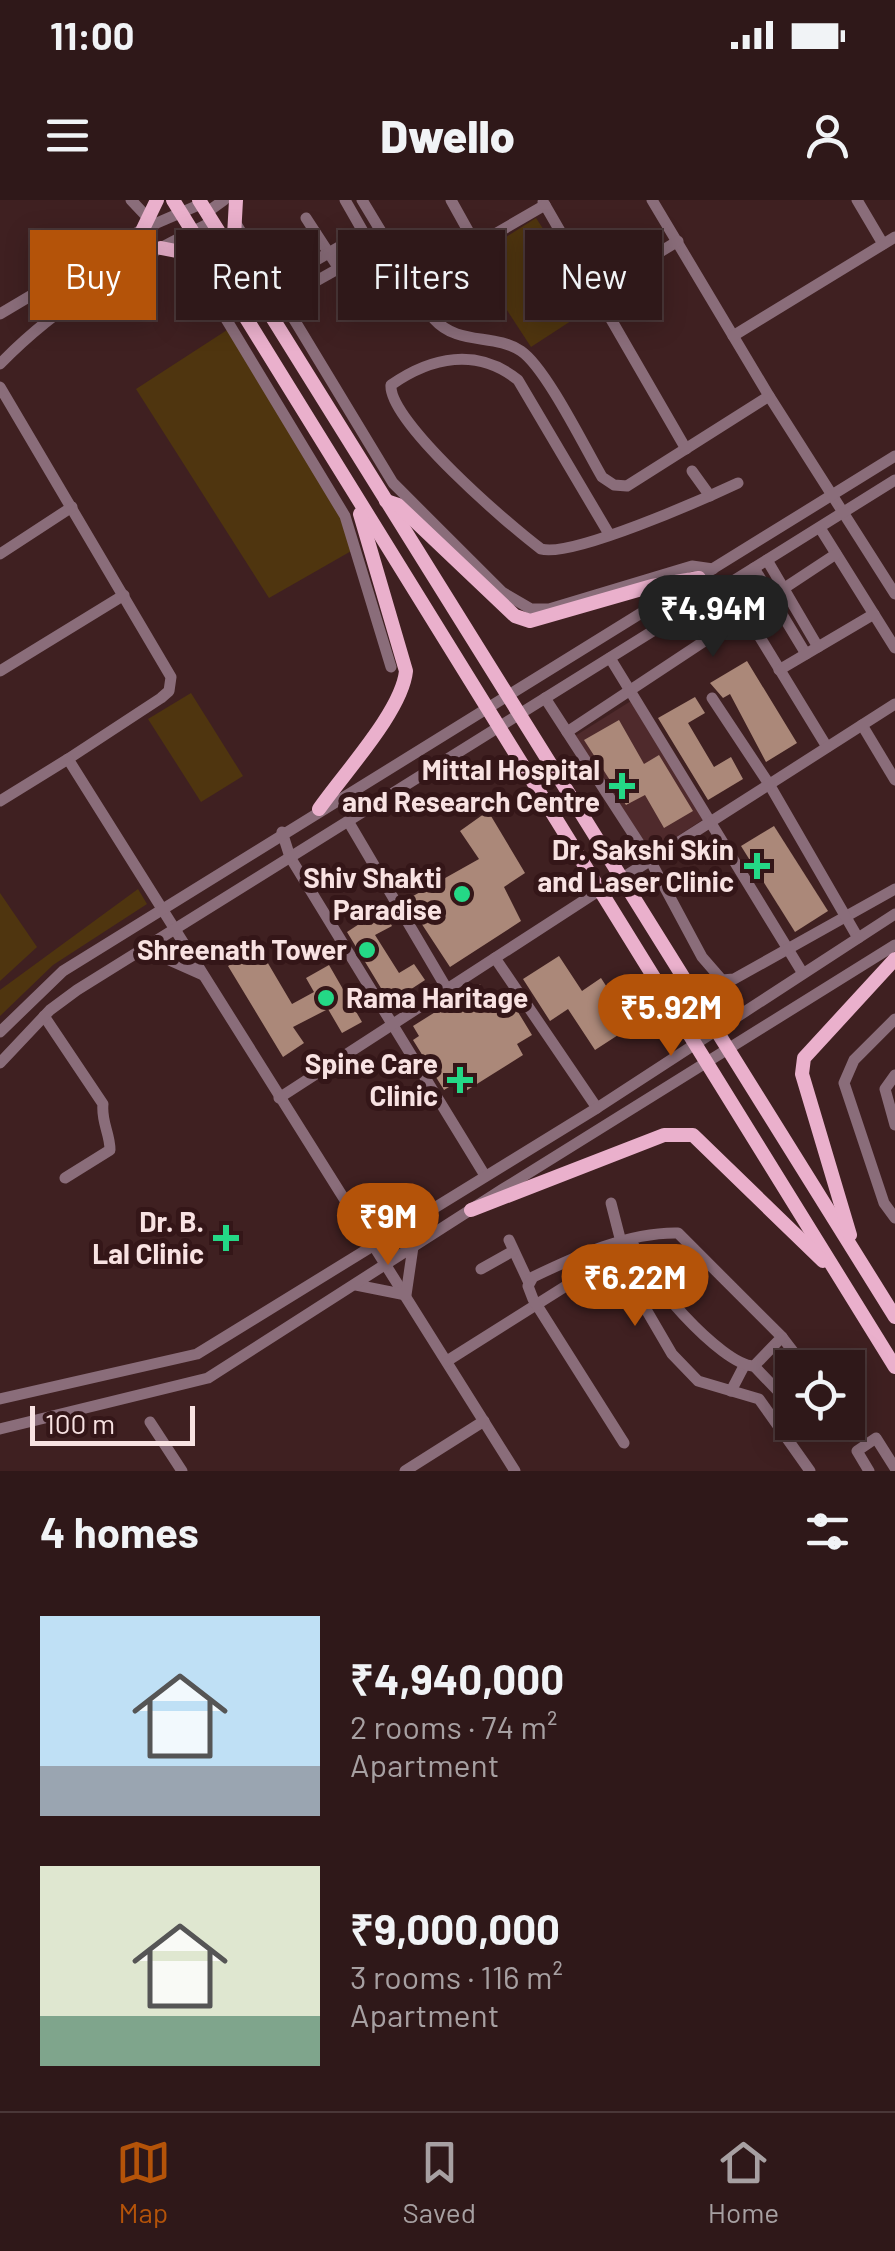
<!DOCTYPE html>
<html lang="en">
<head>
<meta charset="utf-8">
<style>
	body { margin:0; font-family:Barlow,sans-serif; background:#3b2526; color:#f1f3f6; height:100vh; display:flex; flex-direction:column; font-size:38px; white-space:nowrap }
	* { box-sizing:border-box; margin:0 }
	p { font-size:32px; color:#a7a0a2 }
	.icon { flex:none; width:55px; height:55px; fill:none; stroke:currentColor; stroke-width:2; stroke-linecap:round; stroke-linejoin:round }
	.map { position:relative; height:1271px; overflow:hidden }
	.panel { display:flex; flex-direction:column; background:#2f1819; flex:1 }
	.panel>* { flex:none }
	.banner { position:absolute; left:30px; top:30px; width:835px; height:90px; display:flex; gap:20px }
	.buttons { position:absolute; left:775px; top:1150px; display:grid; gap:20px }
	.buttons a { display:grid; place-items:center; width:90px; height:90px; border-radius:0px; background:#2f1819; box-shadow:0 5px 25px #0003,0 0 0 2px #4a3738; font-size:50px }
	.scale { position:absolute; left:30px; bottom:25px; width:165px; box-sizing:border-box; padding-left:10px; border:5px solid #f8e2e2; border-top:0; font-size:28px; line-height:35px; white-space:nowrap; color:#f8e2e2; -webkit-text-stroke:8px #341618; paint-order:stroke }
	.price { position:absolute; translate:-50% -85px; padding:0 22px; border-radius:35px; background:#b45309; color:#fff; font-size:32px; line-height:65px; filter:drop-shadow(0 2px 5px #0008) }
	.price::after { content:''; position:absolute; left:50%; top:60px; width:30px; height:22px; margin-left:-15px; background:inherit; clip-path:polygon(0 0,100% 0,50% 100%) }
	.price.on { background:#222; color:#fff }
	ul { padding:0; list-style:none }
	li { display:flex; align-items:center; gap:30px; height:250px; padding:0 40px }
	li span { display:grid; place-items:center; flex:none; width:280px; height:200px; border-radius:0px; color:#555 }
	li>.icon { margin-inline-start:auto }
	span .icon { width:120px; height:120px; fill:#fffc; stroke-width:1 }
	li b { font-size:42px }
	h2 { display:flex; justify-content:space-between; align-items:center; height:120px; padding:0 40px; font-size:42px }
	.tag { padding:0 35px; border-radius:0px; background:#2f1819; box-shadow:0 5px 25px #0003,0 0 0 2px #4a3738; font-size:35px; line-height:90px }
	.tag.on { background:#b45309; color:#fff }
	.status { display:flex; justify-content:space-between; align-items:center; height:70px; padding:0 50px; background:#2f1819; direction:ltr }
	.status svg { height:28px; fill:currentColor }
	header { display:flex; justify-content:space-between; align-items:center; height:130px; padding:0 40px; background:#2f1819; font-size:45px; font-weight:800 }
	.dock { display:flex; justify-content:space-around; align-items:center; height:140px; border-top:2px solid #4a3738; background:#2f1819; font-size:28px; color:#a7a0a2 }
	.dock a { display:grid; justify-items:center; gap:5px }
	.dock .on { color:#b45309 }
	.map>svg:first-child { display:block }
	.built { fill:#4f2a2c }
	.green { fill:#4f350f }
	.building { fill:#ab8879 }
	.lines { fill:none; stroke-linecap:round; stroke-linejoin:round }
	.minor { stroke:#8a6d7a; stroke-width:11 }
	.major { stroke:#eab0cc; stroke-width:14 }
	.poi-dot { fill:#24d886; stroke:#341618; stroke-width:4 }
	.labels { text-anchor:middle; stroke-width:10; stroke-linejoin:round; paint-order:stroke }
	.poi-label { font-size:28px; font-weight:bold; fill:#f8e2e2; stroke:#341618; text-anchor:end }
</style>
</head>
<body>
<div class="status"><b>11:00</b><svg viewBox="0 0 49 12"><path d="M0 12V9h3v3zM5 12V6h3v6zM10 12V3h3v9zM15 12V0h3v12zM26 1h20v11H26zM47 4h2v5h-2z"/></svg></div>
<header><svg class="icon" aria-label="menu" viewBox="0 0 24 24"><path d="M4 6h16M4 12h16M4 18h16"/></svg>Dwello<svg class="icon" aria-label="person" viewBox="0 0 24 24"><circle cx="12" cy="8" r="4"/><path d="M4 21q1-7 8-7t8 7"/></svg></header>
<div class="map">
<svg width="895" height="1271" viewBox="0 0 895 1271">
	<rect width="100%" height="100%" fill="#3f2021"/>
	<!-- built -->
	<polygon class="built" points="631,501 705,618 652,653 575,536"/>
	<!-- green -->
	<g class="green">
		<polygon points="536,18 594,106 531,147 473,58"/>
		<polygon points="227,130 340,309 353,350 269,398 136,189"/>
		<polygon points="191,493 243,576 201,602 148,519"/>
		<polygon points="138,689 147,704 53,765 0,816 0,790"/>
		<polygon points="0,693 37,747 0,781"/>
	</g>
	<!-- building -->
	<g class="building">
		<polygon points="747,461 797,543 766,562 730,494 723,498 710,483"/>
		<polygon points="695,497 705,513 688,523 714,567 731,557 743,579 708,600 658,518"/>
		<polygon points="619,520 644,564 659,555 693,611 664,628 645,595 626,605 584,540"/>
		<polygon points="488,611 525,673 504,687 521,721 450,767 406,700 479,659 460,631"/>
		<polygon points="774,626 828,711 795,732 741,646"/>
		<polygon points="382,709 392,726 375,735 399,773 414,764 425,780 390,803 347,732"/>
		<polygon points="259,748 292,804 314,792 306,778 329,765 362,822 342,833 328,809 293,827 304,843 283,857 228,766"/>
		<polygon points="559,756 582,791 601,778 632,826 595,850 568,809 550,821 523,779"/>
		<polygon points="480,784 489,799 504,789 532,835 517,844 523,855 488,877 461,894 454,884 444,890 413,840 419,836 413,826"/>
	</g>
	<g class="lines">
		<!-- minor -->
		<g class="minor">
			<polyline points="131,0 148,18"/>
			<polyline points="345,0 365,35"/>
			<path d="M362 0 434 119C458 146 494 133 521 151 546 168 585 248 602 277L614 285 627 286 769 196"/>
			<polyline points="451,0 476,45 545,5 543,2"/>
			<polyline points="652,0 769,196 895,394"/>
			<polyline points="857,0 883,44"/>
			<polyline points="545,5 686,249"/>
			<polyline points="206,13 224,0"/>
			<polyline points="306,18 364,107"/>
			<polyline points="235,22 393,283 502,392 531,409 549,409 692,366 713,369"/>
			<polyline points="375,48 397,84"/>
			<polyline points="185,51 345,316 391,467"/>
			<polyline points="301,69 363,33"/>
			<polyline points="412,82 476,45"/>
			<polyline points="311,84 375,48 371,43 383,35"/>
			<polyline points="598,90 678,41"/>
			<polyline points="0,114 143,29 201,4"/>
			<polyline points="733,136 895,37"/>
			<path d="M0 164C60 102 135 59 212 22"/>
			<polyline points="0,187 171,477 169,491 161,498 68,559"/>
			<polyline points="692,271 710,296"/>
			<polyline points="820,328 895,448"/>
			<path d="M609 334 518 180C477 147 431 157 391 185 388 221 510 326 541 349 571 358 704 299 738 283"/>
			<polyline points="0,354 72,307"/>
			<polyline points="767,360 818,447"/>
			<polyline points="754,368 806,454"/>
			<polyline points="728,385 827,547"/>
			<polyline points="610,458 802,772"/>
			<polyline points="779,470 874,414"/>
			<polyline points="0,471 124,395"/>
			<polyline points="545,498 650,660 702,757 722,780 734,779 895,689"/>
			<polyline points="712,498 769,584 858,738"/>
			<polyline points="862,525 895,580"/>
			<polyline points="567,532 836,354"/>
			<polyline points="0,601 68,559 515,1271"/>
			<polyline points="348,621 447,789"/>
			<polyline points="282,632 290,657 484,974"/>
			<polyline points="621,679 895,504"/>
			<polyline points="137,753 167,759 203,775"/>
			<polyline points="495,758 597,908"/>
			<path d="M44 816 103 904C101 922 110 933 110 950L65 978"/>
			<polyline points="895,819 854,860 844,883 884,1003 895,1018"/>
			<polyline points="0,832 63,771 895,256"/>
			<polyline points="0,863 50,810 77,790 895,280"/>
			<polyline points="895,875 885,889 895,925"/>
			<polyline points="279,898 600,690"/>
			<polyline points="611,1003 621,1042"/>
			<polyline points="509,1040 529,1083"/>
			<polyline points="481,1069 513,1051"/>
			<polyline points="356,1085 406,1095 413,1047"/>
			<polyline points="782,1137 802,1163"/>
			<polyline points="447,1161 604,1062 616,1058 672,1154 698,1181 759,1199 810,1271"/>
			<polyline points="754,1166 777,1190"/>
			<polyline points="731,1191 744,1166"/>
			<polyline points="0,1199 197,1154 597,908 895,714"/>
			<polyline points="150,1222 182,1271"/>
			<polyline points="0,1229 208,1178 503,989 895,745"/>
			<path d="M624 1243 533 1099 528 1086 533 1077C577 1056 628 1032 678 1033L782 1137 754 1166C722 1166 639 1072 632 1040"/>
			<polyline points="405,1271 484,1221"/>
			<polyline points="869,1271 857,1251 876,1238 895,1268"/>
		</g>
		<!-- major -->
		<g class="major">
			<polyline points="173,0 895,1167"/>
			<polyline points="199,0 895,1117"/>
			<polyline points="143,29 157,0"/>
			<polyline points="161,48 207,57"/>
			<polyline points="233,54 236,0"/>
			<polyline points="386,301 398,305 515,416 530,421 652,386 699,378"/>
			<path d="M319 609C344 573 402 511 406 471L360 314"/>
			<polyline points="471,1010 664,935 693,935 823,1061"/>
			<polyline points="850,1035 802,874 804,858 895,759"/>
		</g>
	</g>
	<!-- markers -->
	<g class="poi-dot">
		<path d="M617 571h10v10h10v10h-10v10h-10v-10h-10v-10h10z"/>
		<path d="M752 651h10v10h10v10h-10v10h-10v-10h-10v-10h10z"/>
		<circle cx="462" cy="694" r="10"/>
		<circle cx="367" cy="750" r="10"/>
		<circle cx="326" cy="798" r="10"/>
		<path d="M455 865h10v10h10v10h-10v10h-10v-10h-10v-10h10z"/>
		<path d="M221 1023h10v10h10v10h-10v10h-10v-10h-10v-10h10z"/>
	</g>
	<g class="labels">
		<!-- poi labels -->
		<g class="poi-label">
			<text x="600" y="580">Mittal Hospital<tspan x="600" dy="32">and Research Centre</tspan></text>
			<text x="734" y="660">Dr. Sakshi Skin<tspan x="734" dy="32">and Laser Clinic</tspan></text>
			<text x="442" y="688">Shiv Shakti<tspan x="442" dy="32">Paradise</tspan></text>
			<text x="347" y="760">Shreenath Tower</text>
			<text x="346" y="808" text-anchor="start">Rama Haritage</text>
			<text x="438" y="874">Spine Care<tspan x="438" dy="32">Clinic</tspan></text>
			<text x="204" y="1032">Dr. B.<tspan x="204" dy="32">Lal Clinic</tspan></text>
		</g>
	</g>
</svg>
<div class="buttons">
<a><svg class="icon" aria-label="locate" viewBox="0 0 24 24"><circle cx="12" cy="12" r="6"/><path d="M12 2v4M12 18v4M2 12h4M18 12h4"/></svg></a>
</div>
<div class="scale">100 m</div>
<b class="price on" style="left:713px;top:460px">₹4.94M</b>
<b class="price" style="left:671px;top:859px">₹5.92M</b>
<b class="price" style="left:388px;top:1068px">₹9M</b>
<b class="price" style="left:635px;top:1129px">₹6.22M</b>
<div class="banner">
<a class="tag on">Buy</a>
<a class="tag">Rent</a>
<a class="tag">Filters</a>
<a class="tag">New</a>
</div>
</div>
<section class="panel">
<h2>4 homes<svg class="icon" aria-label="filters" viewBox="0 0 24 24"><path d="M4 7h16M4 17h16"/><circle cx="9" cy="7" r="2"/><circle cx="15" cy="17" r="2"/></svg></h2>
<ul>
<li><span style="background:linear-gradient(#bfe0f5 75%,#9aa5b1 0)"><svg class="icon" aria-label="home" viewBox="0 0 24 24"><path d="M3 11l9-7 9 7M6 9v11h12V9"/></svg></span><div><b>₹4,940,000</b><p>2 rooms · 74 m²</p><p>Apartment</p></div></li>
<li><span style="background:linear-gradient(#dfe7d0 75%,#7fa58c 0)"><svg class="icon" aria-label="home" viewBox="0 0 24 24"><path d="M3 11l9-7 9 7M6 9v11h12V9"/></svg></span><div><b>₹9,000,000</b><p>3 rooms · 116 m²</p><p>Apartment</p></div></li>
</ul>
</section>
<nav class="dock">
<a class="on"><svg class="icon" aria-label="map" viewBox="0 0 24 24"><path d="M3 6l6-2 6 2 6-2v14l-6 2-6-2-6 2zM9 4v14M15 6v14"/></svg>Map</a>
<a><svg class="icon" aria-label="saved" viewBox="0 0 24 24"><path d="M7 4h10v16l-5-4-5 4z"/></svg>Saved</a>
<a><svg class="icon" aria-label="home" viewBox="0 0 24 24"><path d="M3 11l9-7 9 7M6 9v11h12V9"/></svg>Home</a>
</nav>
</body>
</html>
